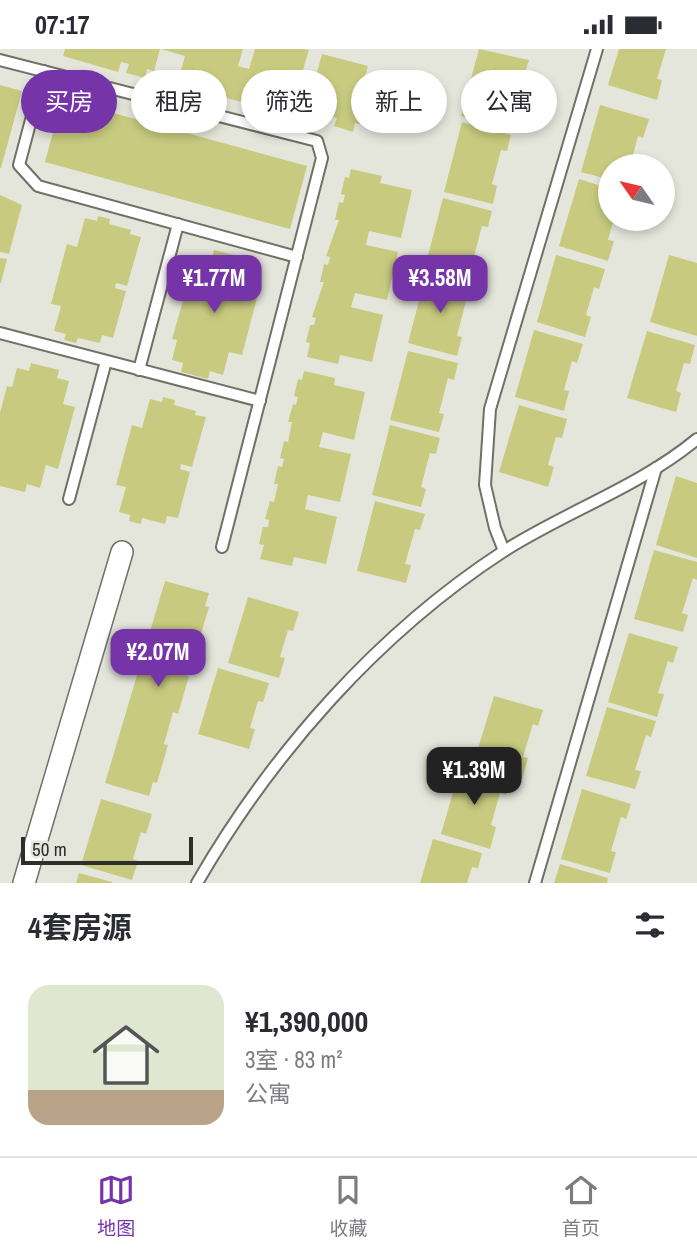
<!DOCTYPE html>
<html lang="zh">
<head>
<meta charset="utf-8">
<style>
	body { margin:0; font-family:"Archivo Narrow","Noto Sans SC",sans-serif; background:#f2f2f3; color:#2b2b33; height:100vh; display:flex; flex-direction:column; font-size:26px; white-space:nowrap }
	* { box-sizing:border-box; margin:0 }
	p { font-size:23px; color:#7c7c81 }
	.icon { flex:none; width:38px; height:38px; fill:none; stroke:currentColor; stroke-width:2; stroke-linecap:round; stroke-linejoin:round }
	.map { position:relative; height:834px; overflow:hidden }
	.drawer { display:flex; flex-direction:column; background:#fff; flex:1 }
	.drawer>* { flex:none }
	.hud { position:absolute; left:21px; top:21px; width:656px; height:63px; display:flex; gap:14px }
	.needle { width:46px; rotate:304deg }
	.controls { position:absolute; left:598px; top:105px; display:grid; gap:14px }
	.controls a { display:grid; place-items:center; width:77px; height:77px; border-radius:50%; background:#fff; box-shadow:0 4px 10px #0003; font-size:35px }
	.scale { position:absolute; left:21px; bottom:18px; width:172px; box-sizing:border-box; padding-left:7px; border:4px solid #2e2e2a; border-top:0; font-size:19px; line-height:24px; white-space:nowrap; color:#2e2e2a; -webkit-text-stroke:5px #e5e6db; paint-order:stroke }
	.price { position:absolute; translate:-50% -60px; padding:0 16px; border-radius:14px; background:#7534a8; color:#fff; font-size:23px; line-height:46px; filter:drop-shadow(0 2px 4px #0008) }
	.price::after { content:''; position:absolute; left:50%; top:42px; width:21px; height:16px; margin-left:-10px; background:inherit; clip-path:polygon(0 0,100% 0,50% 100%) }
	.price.selected { background:#222; color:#fff }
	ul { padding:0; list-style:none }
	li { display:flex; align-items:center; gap:21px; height:175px; padding:0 28px }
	li span { display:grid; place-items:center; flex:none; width:196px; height:140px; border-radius:21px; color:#555 }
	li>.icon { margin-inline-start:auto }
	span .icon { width:84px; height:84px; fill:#fffc; stroke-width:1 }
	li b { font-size:30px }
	h2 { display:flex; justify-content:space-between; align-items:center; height:84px; padding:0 28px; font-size:30px }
	.chip { padding:0 24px; border-radius:32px; background:#fff; box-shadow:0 4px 10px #0003; font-size:24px; line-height:63px }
	.chip.selected { background:#7534a8; color:#fff }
	.status { display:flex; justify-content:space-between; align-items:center; height:49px; padding:0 35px; background:#fff; direction:ltr }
	.status svg { height:19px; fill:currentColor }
	.dock { display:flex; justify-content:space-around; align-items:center; height:98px; border-top:2px solid #e1e1e2; background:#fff; font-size:19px; color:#7c7c81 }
	.dock a { display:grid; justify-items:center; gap:4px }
	.dock .selected { color:#7534a8 }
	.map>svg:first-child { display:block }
	.building { fill:#c8cb7f }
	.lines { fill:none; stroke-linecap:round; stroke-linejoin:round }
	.service-casing { stroke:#6f7067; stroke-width:14 }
	.minor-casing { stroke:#6f7067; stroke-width:24 }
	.service { stroke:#fff; stroke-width:10 }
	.minor { stroke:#fff; stroke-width:21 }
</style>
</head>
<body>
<div class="status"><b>07:17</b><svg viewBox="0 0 49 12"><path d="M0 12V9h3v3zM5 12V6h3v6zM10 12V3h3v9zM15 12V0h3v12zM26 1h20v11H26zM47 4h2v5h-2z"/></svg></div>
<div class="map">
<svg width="697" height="834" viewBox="0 0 697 834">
	<rect width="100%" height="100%" fill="#e5e6db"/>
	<!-- building -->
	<g class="building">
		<polygon points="65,0 160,0 154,22 147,20 145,29 126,24 129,15 121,13 118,23 63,7"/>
		<polygon points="161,0 243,0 238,17 249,20 255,0 303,0 309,1 299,34 313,38 322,5 368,17 359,50 368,53 362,76 355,74 353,83 334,77 337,69 329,67 326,76 271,61 274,52 264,49 262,59 210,44 213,35 205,33 202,43 177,36 185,7"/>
		<polygon points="479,0 529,11 524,27 519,25 510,60 515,62 510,80 461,67"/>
		<polygon points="619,0 666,0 657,30 662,31 657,51 608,36"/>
		<polygon points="0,36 22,42 1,119 0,119"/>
		<polygon points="62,50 307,117 290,180 45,113"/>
		<polygon points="600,56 649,70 643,89 638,87 630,117 611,117 611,131 581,123"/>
		<polygon points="462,73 511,86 507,102 501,101 492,135 497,137 493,155 444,143"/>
		<polygon points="351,120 382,127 380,134 412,141 401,189 369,182 366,196 398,203 387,251 355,244 351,258 383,266 372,313 340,306 338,315 307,308 310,294 306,293 310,276 314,276 316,269 312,268 324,233 320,233 324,215 328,216 330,208 326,207 339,171 335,171 339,153 343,154 345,146 341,145 345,128 349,129"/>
		<polygon points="579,130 611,140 611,170 614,170 608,191 614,192 608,212 559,197"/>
		<polygon points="0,146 22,156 9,205 0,203"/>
		<polygon points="443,149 492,162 488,178 482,177 473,211 479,213 474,231 425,218"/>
		<polygon points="98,167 110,170 109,175 131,181 130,185 141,188 127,237 116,234 115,239 126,242 113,289 102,286 100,294 78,289 76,294 64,291 66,285 54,282 61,257 51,255 67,195 77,198 85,169 97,172"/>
		<polygon points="214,201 242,208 240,216 252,219 246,241 258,245 242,306 229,303 223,326 210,322 208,330 181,323 183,314 172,311 177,291 172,290 191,224 195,225 200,206 212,209"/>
		<polygon points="556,206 605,220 599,240 594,238 586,266 591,268 585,288 537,273"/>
		<polygon points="669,206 697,214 697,287 650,273"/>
		<polygon points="0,209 7,210 1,234 0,234"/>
		<polygon points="426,225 476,238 471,253 466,252 457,287 462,288 457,307 408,294"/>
		<polygon points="534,281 583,295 577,314 572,312 564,341 569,342 564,362 515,348"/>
		<polygon points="647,282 695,296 690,315 684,314 676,342 681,344 676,363 627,349"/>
		<polygon points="408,302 458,314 454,331 448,329 439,364 444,365 439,383 390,371"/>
		<polygon points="31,314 59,321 57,329 69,332 63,355 75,358 58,420 46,416 40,439 27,435 25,443 0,437 0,364 7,337 12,338 17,319 29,322"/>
		<polygon points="304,322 335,329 334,336 365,343 354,391 323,383 319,398 351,405 340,453 308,446 305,460 337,468 326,515 294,508 292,517 260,510 264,496 259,495 263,478 268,478 269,471 265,470 270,452 274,453 278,435 274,435 278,417 282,418 284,410 280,409 284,392 288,393 292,373 288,373 293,355 296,356 298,348 294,347 298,330 302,331"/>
		<polygon points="163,348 175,351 174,356 196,362 195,366 206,368 192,418 181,415 180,420 190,423 178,469 167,467 165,475 142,469 141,475 129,472 130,466 119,463 126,438 116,436 132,376 142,379 150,350 162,353"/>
		<polygon points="519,356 567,370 562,389 556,388 548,416 554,418 548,438 499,423"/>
		<polygon points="390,376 440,389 436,405 430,404 421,438 426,440 421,458 372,446"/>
		<polygon points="676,427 697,434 697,509 656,496"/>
		<polygon points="375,452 425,465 420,481 415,480 405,515 411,516 406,534 357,522"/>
		<polygon points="654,501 697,513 697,531 693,529 682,564 688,566 683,583 634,570"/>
		<polygon points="165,532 209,544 205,557 209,558 198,595 194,594 189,612 185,626 189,627 178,665 173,663 164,695 168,696 157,734 153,733 149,747 105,734"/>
		<polygon points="248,548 299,563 293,582 288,581 280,608 285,609 279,629 228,614"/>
		<polygon points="629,584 678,598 673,614 668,612 658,644 664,645 657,668 608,653"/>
		<polygon points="218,619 269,634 263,653 258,652 250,679 255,680 249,700 198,685"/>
		<polygon points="494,647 543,661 538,677 533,675 523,708 528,709 522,730 473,716"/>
		<polygon points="607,658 656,672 651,688 646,686 635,721 641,722 635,740 586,727"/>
		<polygon points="461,716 510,731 506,746 500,744 491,776 496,778 490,800 441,785"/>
		<polygon points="582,740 631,755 626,770 621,768 611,802 616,803 610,824 561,810"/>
		<polygon points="101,750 152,765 146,785 141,783 133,810 138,812 132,831 81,816"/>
		<polygon points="433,790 482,804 478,819 472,818 467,834 420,834"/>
		<polygon points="560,815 608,829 607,834 554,834"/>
		<polygon points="79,824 112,833 112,834 76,834"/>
	</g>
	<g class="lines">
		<defs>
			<g id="service">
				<polyline points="0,11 317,92 322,109 222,498"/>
				<polyline points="44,22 19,116 38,137 297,208"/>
				<polyline points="0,284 260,352"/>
				<polyline points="139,321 178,175"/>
				<polyline points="69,450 106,312"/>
				<polyline points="504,502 495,479 485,436 490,360 597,0"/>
				<path d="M197 834C272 704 378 584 504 502 567 462 639 438 697 390"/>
				<polyline points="535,834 656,419"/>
			</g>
			<polyline id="minor" points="24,834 122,503"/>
		</defs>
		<!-- service casing -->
		<use href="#service" class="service-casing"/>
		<!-- minor casing -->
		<use href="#minor" class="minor-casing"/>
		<!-- service -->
		<use href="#service" class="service"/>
		<!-- minor -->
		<use href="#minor" class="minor"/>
	</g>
</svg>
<div class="controls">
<a><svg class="needle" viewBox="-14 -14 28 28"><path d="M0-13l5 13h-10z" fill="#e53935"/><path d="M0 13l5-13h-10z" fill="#7c7c81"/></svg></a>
</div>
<div class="scale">50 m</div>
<b class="price" style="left:214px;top:266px">¥1.77M</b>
<b class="price" style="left:440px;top:266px">¥3.58M</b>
<b class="price" style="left:158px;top:640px">¥2.07M</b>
<b class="price selected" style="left:474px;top:758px">¥1.39M</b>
<div class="hud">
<a class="chip selected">买房</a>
<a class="chip">租房</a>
<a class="chip">筛选</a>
<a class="chip">新上</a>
<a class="chip">公寓</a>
</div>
</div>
<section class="drawer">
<h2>4套房源<svg class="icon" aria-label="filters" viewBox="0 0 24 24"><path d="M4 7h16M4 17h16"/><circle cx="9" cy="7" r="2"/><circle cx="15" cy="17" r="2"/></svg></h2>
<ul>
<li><span style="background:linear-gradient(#dfe7d0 75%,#b9a48a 0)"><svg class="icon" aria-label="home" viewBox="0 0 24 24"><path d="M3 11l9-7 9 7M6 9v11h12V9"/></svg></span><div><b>¥1,390,000</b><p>3室 · 83 m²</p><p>公寓</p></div></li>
</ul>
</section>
<nav class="dock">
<a class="selected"><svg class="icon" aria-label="map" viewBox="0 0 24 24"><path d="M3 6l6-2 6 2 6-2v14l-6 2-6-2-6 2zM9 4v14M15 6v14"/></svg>地图</a>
<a><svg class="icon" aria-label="saved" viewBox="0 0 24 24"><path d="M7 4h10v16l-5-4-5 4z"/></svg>收藏</a>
<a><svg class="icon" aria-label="home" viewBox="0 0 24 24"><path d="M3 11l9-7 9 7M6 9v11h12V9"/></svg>首页</a>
</nav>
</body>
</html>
